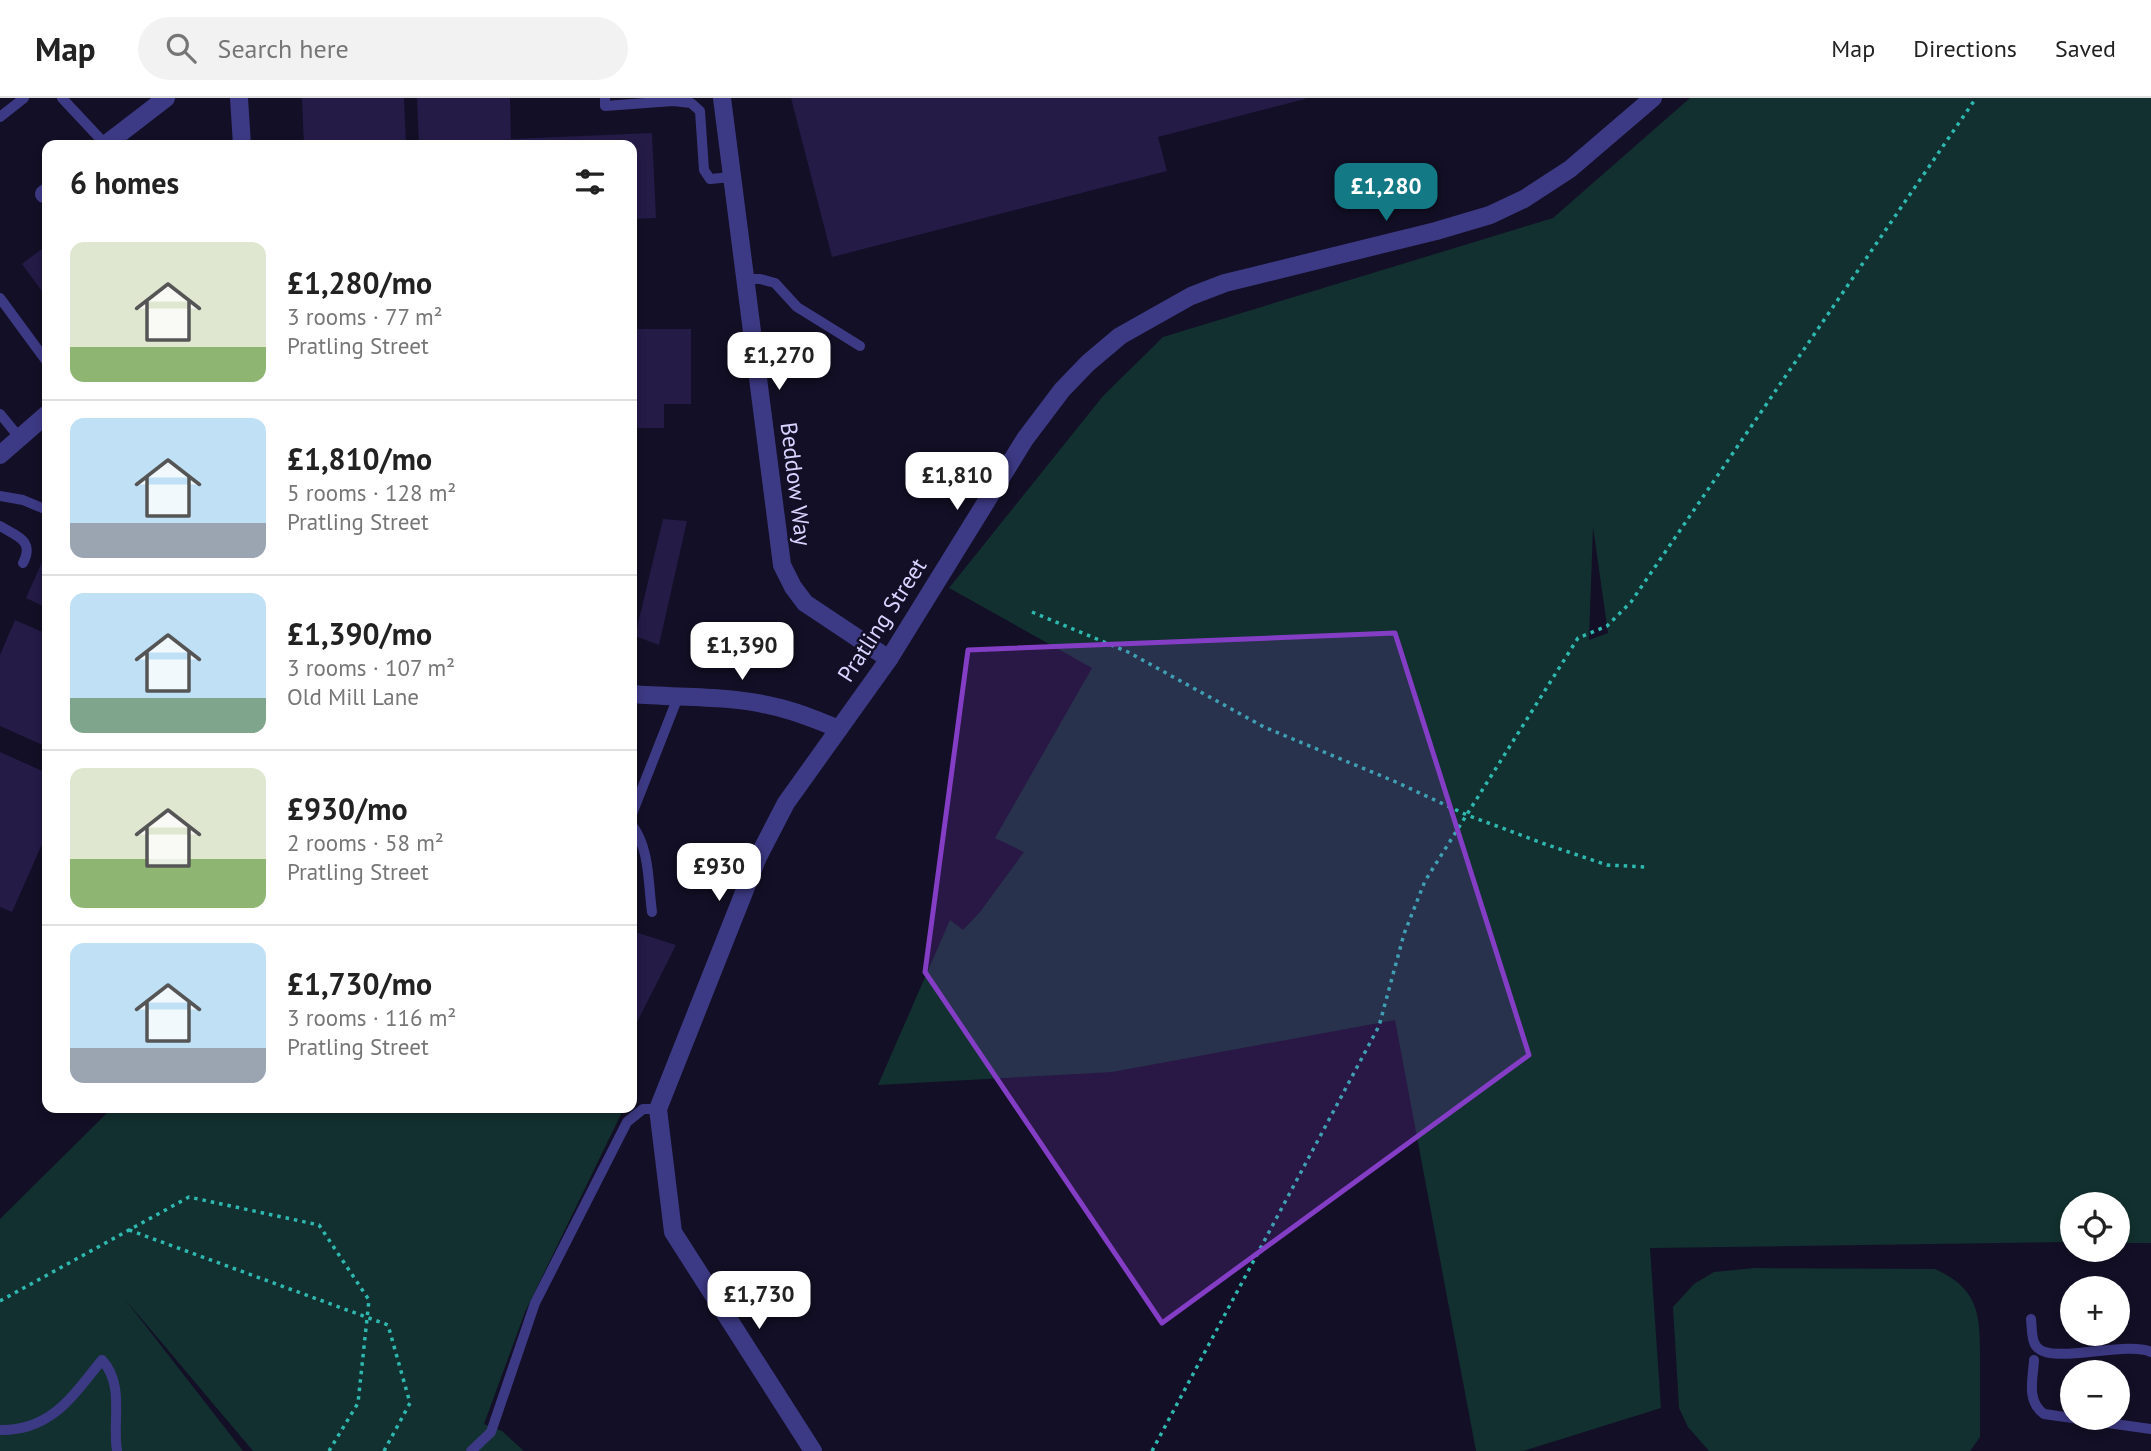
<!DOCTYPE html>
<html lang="en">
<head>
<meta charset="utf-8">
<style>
	body { margin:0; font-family:"PT Sans",sans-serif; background:#f2f2f2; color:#222; height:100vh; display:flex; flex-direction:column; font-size:26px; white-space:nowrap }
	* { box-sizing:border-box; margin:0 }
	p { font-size:23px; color:#767676 }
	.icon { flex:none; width:38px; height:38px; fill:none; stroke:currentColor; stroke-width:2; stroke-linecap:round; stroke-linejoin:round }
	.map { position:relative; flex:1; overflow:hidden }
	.drawer { position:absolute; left:42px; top:42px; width:595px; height:973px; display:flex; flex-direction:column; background:#fff; border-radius:14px; box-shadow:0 4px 10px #0003 }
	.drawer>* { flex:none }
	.tools { position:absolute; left:2060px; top:1094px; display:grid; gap:14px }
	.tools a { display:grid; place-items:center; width:70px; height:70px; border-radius:50%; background:#fff; box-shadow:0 4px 10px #0003; font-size:35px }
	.price { position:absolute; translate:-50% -60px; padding:0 16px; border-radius:14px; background:#fff; color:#222; font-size:23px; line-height:46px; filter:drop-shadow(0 2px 4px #0008) }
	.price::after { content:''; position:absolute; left:50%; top:42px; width:21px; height:16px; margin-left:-10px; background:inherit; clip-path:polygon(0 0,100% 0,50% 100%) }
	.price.on { background:#137a85; color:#fff }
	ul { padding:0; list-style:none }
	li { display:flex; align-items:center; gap:21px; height:175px; padding:0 28px }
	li+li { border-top:2px solid #e0e0e0 }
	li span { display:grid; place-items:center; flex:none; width:196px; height:140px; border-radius:14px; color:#555 }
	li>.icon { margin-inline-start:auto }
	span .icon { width:84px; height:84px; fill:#fffc; stroke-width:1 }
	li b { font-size:30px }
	h2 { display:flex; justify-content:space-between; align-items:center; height:84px; padding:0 28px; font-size:30px }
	header { display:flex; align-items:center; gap:42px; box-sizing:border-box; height:98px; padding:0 35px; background:#fff; border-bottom:2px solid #e0e0e0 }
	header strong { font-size:33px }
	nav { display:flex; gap:38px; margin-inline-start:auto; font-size:24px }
	.search { width:490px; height:63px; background:#f2f2f2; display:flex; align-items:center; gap:18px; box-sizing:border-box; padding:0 24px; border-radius:38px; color:#767676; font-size:26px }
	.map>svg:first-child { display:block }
	.green { fill:#12302f; fill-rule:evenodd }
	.building { fill:#241b47 }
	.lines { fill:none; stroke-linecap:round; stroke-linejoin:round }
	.path { stroke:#2fb8b0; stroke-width:3.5; stroke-dasharray:3.5 5; stroke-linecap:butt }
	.lane { stroke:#3d3a85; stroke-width:10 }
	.street { stroke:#3d3a85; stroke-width:18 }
	.marked { fill:#843dc5; fill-opacity:0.2; stroke:#843dc5; stroke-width:5; stroke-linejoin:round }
	.labels { text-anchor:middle; stroke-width:5; stroke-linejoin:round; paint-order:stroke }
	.street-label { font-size:23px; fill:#d9d4ff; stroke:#130f26 }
</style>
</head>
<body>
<header>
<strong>Map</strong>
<div class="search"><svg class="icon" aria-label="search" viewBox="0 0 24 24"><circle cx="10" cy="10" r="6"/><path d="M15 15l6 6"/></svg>Search here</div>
<nav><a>Map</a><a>Directions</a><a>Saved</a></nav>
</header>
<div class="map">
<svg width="2151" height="1353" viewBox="0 0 2151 1353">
	<rect width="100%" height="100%" fill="#130f26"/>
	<!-- green -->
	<g class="green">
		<path d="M1690 0H2151V1145H2118V1106H2072V1144L1650 1150 1661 1310 1523 1353H1476L1395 922 1112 974 878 987 950 822 963 832 980 814 1024 754 995 740 1092 570 949 490 1103 298 1163 239 1553 120ZM1593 429 1608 535 1589 542Z"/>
		<polygon points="112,1010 624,1010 525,1214 484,1326 502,1333 524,1353 253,1353 124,1200 243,1353 0,1353 0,1121"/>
		<path d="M1755 1170 1935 1171C1982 1192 1980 1221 1980 1267 1980 1291 1980 1315 1980 1339L1970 1353H1709L1688 1329 1679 1310 1673 1209 1694 1186 1714 1174Z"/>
	</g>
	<!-- building -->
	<g class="building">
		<polygon points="302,0 404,0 406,47 304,47"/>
		<polygon points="417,0 510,0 511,41 652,35 656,120 632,121 632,47 419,47"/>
		<polygon points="791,0 1305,0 1305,1 1158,39 1167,73 832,159"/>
		<polygon points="47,147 47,200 22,166"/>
		<polygon points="632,231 691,231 691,306 664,306 664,330 632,330"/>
		<polygon points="663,421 687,423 659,547 635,538"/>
		<polygon points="47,453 47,510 26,500"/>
		<polygon points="15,522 47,536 47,649 0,628 0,557"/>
		<polygon points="0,654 47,675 47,735 12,814 0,809"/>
		<polygon points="632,833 676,847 632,934"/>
	</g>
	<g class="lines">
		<!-- path -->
		<g class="path">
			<polyline points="1032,514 1128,554 1264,629 1396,684 1467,717 1545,746 1607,767 1646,769"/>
			<polyline points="129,1132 388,1227 410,1305 384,1353"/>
			<polyline points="0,1203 189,1099 319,1127 369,1202 358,1305 329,1353"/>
			<polyline points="1152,1353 1379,928 1404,836 1425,783 1578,540 1607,528 1631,504 1976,0"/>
		</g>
		<!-- lane -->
		<g class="lane">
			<polyline points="62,0 106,47"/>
			<polyline points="605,0 605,8 673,3 691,5 700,13 704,72 710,81 732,79"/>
			<polyline points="0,19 24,0"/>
			<polyline points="745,181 760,181 775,185 797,209 860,248"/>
			<polyline points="0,200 47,264"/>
			<polyline points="0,316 19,339"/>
			<polyline points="0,398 23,402 47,412"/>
			<path d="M0 428C16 438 35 442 23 465"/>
			<polyline points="632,716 678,599"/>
			<path d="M632 727C650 751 648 785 652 814"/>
			<path d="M2031 1221C2032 1228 2031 1242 2036 1248 2050 1268 2126 1242 2151 1254"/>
			<path d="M2034 1262C2033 1281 2026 1303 2044 1316L2151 1331"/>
			<path d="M0 1332C52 1333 73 1297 102 1262 125 1287 112 1323 117 1353"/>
			<polyline points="471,1353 491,1334 535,1205 627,1024 643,1011 658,1011"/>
		</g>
		<!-- street -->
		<g class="street">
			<polyline points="239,0 242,47"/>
			<polyline points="722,0 782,467 793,489 805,505 889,561"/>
			<polyline points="105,47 166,0"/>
			<polyline points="44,96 47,94"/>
			<polyline points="0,357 47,316"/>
			<path d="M632 596C678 600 727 597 772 608 796 613 817 622 839 631"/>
			<polyline points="813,1353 673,1134 658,1011 758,759 786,705 889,561 1025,341 1062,292 1088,265 1120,238 1191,198 1225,185 1436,133 1490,117 1524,101 1570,71 1653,0"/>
		</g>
	</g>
	<!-- marked area -->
	<path class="marked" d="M1395 535 1529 957 1162 1225 925 874 968 552Z"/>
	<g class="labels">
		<!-- street labels -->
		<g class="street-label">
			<text transform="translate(796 386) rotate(83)" y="8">Beddow Way</text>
			<text transform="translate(882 522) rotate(-57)" y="8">Pratling Street</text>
		</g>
	</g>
</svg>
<div class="tools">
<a><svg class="icon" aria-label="locate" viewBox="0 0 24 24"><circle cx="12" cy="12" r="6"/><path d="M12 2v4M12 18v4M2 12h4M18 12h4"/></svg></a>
<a>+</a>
<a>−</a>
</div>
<b class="price on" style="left:1386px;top:125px">£1,280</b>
<b class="price" style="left:779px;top:294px">£1,270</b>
<b class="price" style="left:957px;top:414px">£1,810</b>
<b class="price" style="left:742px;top:584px">£1,390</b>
<b class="price" style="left:719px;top:805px">£930</b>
<b class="price" style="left:759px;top:1233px">£1,730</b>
<section class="drawer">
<h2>6 homes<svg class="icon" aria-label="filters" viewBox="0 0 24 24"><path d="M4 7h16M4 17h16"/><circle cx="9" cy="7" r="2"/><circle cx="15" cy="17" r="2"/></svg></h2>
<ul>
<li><span style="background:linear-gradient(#dfe7d0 75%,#8fb573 0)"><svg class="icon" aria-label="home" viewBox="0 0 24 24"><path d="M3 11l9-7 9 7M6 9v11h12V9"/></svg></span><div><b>£1,280/mo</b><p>3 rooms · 77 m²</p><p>Pratling Street</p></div></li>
<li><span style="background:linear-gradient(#bfe0f5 75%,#9aa5b1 0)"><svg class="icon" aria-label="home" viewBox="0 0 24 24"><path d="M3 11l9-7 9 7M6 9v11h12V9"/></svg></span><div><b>£1,810/mo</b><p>5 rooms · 128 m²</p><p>Pratling Street</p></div></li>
<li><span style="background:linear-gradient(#bfe0f5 75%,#7fa58c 0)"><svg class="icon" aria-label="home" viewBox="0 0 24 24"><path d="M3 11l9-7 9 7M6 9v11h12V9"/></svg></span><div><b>£1,390/mo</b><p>3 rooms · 107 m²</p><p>Old Mill Lane</p></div></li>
<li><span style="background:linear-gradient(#dfe7d0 65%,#8fb573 0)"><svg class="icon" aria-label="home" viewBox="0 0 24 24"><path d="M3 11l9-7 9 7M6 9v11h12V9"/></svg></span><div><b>£930/mo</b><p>2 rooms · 58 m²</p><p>Pratling Street</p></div></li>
<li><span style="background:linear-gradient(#bfe0f5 75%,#9aa5b1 0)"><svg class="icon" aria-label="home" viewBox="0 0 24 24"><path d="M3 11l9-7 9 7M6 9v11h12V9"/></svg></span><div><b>£1,730/mo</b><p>3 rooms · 116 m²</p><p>Pratling Street</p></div></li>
</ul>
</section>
</div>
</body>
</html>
